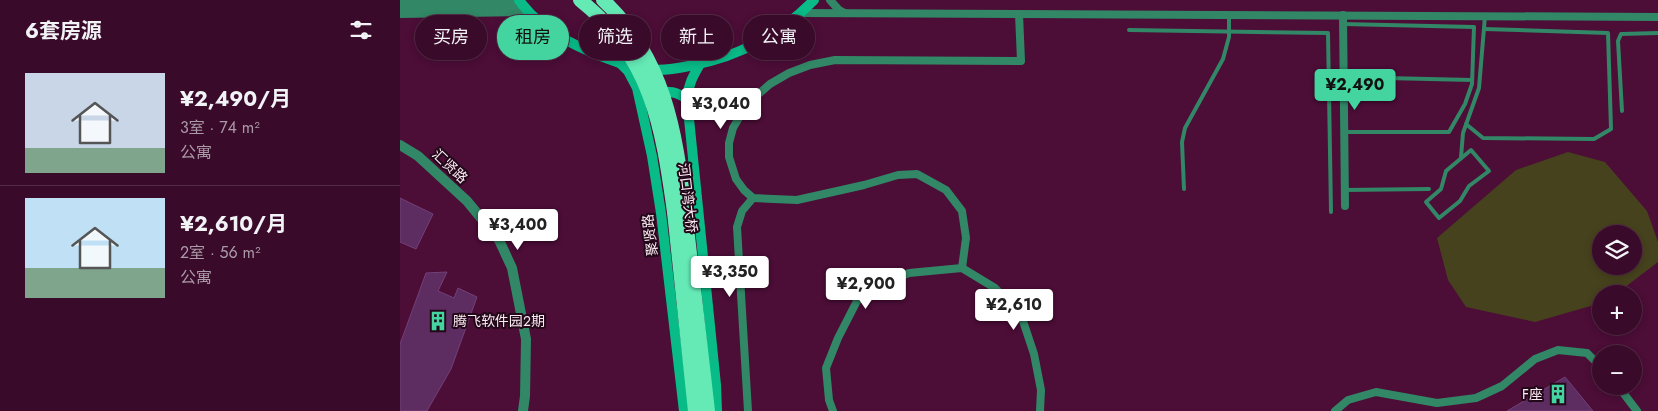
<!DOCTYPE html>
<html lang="zh">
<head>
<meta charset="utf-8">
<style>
	body { margin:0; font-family:Jost,"Noto Sans SC",sans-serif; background:#401331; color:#f1f3f6; height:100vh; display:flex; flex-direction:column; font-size:19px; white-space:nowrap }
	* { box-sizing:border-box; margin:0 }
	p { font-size:16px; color:#ab9aa8 }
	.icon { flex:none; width:28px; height:28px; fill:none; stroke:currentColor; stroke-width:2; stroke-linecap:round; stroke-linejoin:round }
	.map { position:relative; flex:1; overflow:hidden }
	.drawer { display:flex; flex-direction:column; background:#390a29; width:400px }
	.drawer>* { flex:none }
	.banner { position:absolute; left:15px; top:15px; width:475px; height:45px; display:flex; gap:10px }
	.controls { position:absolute; left:1192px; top:225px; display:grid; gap:10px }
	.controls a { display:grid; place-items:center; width:50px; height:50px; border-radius:50%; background:#390a29; box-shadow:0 2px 8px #0003,0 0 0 1px #532b46; font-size:25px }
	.price { position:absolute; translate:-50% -42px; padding:0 11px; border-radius:5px; background:#fff; color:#222; font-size:16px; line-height:32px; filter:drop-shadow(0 1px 2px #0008) }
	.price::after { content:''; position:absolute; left:50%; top:30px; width:15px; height:11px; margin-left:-8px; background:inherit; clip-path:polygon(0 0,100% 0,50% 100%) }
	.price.selected { background:#44d49f; color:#111 }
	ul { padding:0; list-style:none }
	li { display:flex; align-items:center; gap:15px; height:125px; padding:0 25px }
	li+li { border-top:1px solid #532b46 }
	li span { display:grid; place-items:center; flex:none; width:140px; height:100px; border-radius:0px; color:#555 }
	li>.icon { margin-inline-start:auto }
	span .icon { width:60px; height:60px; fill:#fffc; stroke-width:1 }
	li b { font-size:21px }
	h2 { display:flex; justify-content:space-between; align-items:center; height:60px; padding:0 25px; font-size:21px }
	.pill { padding:0 18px; border-radius:22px; background:#390a29; box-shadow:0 2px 8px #0003,0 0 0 1px #532b46; font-size:18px; line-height:45px }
	.pill.selected { background:#44d49f; color:#111 }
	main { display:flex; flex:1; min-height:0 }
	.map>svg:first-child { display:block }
	.green { fill:#46421d; fill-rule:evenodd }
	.building { fill:#5d2c61; stroke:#734177 }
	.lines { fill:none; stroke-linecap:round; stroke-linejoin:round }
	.service { stroke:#318766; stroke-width:4 }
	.minor { stroke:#318766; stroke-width:8 }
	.tertiary { stroke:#318766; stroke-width:10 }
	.secondary { stroke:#09bb87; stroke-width:10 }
	.trunk { stroke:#65eab6; stroke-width:14 }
	.trunk-bridge { stroke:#65eab6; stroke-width:14 }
	.labels { text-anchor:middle; stroke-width:4; stroke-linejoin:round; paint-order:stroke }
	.street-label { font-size:14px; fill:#faeaf2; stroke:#230819 }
	.poi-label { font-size:14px; fill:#faeaf2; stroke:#230819; text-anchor:start }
</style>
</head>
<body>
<main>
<section class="drawer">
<h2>6套房源<svg class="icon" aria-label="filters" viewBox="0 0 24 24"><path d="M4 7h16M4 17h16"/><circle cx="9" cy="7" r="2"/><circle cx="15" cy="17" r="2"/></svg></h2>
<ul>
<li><span style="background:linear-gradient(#c9d6e8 75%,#7fa58c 0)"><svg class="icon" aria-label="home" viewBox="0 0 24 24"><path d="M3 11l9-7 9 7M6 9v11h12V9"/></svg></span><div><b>¥2,490/月</b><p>3室 · 74 m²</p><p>公寓</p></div></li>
<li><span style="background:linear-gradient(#bfe0f5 70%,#7fa58c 0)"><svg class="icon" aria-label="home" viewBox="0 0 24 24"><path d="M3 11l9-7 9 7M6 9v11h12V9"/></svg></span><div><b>¥2,610/月</b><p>2室 · 56 m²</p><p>公寓</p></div></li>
</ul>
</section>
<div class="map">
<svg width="1258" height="411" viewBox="0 0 1258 411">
	<rect width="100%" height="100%" fill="#4c0d37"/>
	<!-- green -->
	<path class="green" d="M1168 152 1205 162 1247 211 1258 242V262L1216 294H1201V303L1135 322 1066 307 1048 280 1037 238 1116 170ZM1201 234H1234V266H1201Z"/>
	<!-- building -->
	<g class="building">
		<polygon points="0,198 33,214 16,249 0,242"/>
		<polygon points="47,272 38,291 54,298 58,288 77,297 51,369 28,409 27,411 0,411 0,344 26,273"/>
		<polygon points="1165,377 1193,411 1107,411"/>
	</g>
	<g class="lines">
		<!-- service -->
		<g class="service">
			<polyline points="943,24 1074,27 1072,84 1065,104 1049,132 944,132"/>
			<polyline points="729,30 928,33 931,212"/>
			<polyline points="943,77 1072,80"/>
			<polyline points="1222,111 1218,41 1221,34 1258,33"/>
			<polyline points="1066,124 1083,138 1194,139 1211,129 1208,33 1084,29"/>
			<polygon points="1071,150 1089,171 1069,186 1060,201 1039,218 1026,202 1041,189 1046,171"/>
			<polyline points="1061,157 1063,133 1079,88 1085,16"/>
			<polyline points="784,189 782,142 785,128 823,59 829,37 829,15"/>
			<polyline points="944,190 1029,189"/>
		</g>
		<!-- minor -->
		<g class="minor">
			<polyline points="430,0 439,10 445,13"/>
			<polyline points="401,13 1258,17"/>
			<polyline points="943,15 945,206"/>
			<polyline points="562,268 566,238 562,211 546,190 517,174 498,175 464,185 397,200 353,198 344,190 336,179 329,157 329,143 333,128 343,111 355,97 370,84 389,73 410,65 435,60 621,61 619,14"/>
			<polyline points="1218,386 1237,411"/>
			<polyline points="348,411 337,227 342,211 353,198"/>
			<polyline points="433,411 429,400 426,368 438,338 457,301 484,283 509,273 562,268 595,288 621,315 634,354 641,390 640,411"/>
			<polyline points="935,411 948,400 976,392 1037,403 1076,398 1102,386 1135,359 1158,350 1187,353 1201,367"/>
		</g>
		<!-- tertiary -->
		<g class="tertiary">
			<polyline points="0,4 120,2"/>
			<polyline points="0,13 127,11"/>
			<polyline points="0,145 18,156 67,201 99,240 112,268 126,339 125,396 123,411"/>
		</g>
		<!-- secondary -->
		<g class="secondary">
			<path d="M119 0C143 34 187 52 225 65"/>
			<polyline points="220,63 228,71 237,88 252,156 261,213 284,411"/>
			<path d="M300 64C293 76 288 85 287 99L316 385 317 411"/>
			<path d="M246 69C260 71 275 69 289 66 338 57 379 36 414 0"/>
			<path d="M255 93C268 90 277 92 287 99"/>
		</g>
		<!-- trunk -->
		<g class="trunk">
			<polyline points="285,210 308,411"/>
			<polyline points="274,212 295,411"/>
		</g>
		<!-- trunk-bridge -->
		<g class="trunk-bridge">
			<path d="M180 0C252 57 262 127 274 212"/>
			<path d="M203 0C264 57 276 131 285 210"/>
		</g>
	</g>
	<!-- icons -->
	<defs>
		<symbol id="building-bare" viewBox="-9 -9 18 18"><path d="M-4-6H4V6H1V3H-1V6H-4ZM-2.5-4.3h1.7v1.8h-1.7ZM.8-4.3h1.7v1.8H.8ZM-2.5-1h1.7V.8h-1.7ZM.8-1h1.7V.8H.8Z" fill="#44d49f" stroke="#230819" stroke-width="2.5" paint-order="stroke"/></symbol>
	</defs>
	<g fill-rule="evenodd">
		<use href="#building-bare" x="24" y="307" width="28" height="28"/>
		<use href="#building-bare" x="1144" y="380" width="28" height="28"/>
	</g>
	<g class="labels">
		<!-- street labels -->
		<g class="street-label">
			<text transform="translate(50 166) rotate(43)" y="5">汇贤路</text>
			<text transform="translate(288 198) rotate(83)" y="5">河口湾大桥</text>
			<text transform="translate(250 235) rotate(-97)" y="5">聚贤路</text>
		</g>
		<!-- poi labels -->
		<g class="poi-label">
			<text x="53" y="326">腾飞软件园2期</text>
			<text x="1143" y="399" text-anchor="end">F座</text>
		</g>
	</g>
</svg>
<div class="controls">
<a><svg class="icon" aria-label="layers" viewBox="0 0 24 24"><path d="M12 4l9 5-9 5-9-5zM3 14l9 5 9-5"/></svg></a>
<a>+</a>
<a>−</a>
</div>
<b class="price selected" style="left:955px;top:111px">¥2,490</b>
<b class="price" style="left:321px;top:130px">¥3,040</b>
<b class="price" style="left:118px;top:251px">¥3,400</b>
<b class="price" style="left:330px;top:298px">¥3,350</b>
<b class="price" style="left:466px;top:310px">¥2,900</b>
<b class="price" style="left:614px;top:331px">¥2,610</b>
<div class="banner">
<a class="pill">买房</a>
<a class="pill selected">租房</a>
<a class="pill">筛选</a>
<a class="pill">新上</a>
<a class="pill">公寓</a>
</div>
</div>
</main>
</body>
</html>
